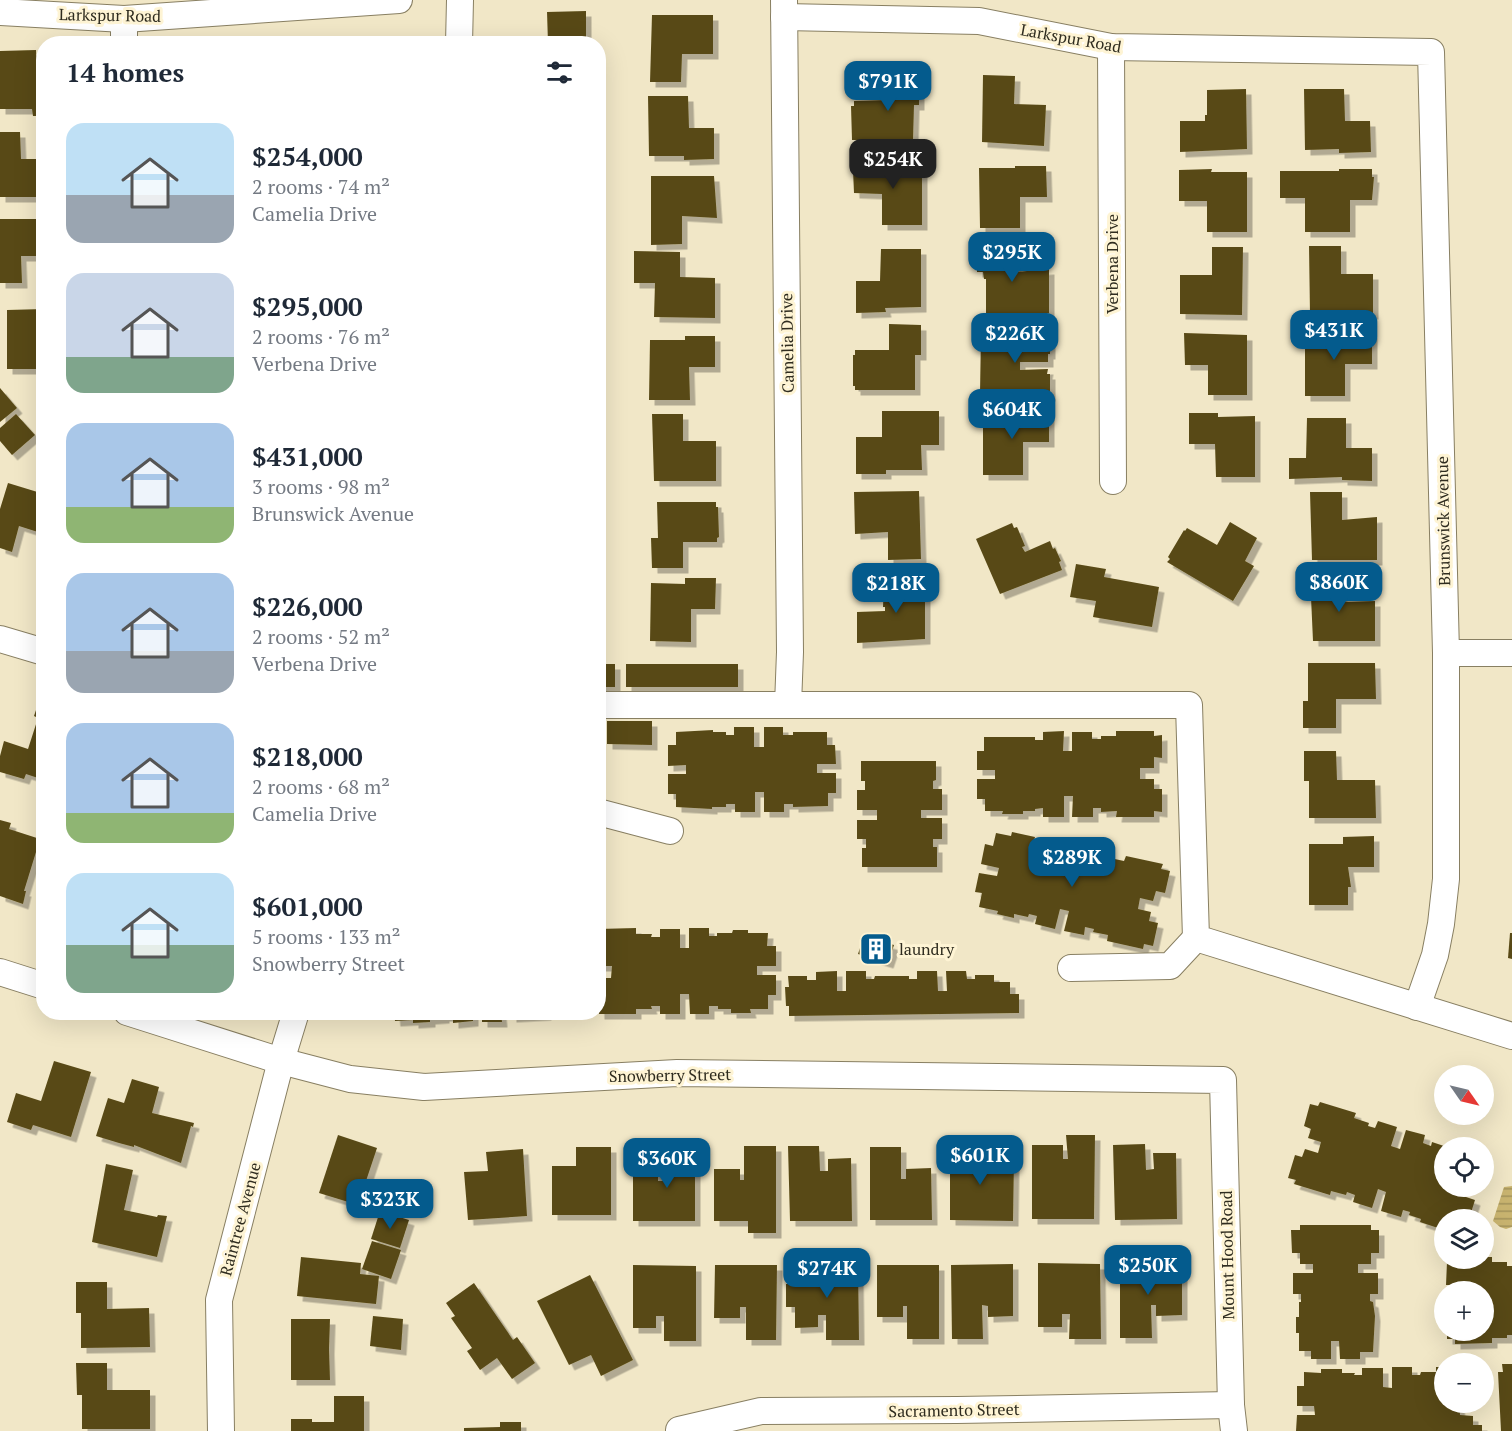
<!DOCTYPE html>
<html lang="en">
<head>
<meta charset="utf-8">
<style>
	body { margin:0; font-family:"PT Serif",serif; background:#f2f2f3; color:#1f2937; height:100vh; display:flex; flex-direction:column; font-size:22px; white-space:nowrap }
	* { box-sizing:border-box; margin:0 }
	p { font-size:20px; color:#747a83 }
	.icon { flex:none; width:33px; height:33px; fill:none; stroke:currentColor; stroke-width:2; stroke-linecap:round; stroke-linejoin:round }
	.map { position:relative; flex:1; overflow:hidden }
	.sheet { position:absolute; left:36px; top:36px; width:570px; height:984px; display:flex; flex-direction:column; background:#fff; border-radius:24px; box-shadow:0 6px 24px #0002 }
	.sheet>* { flex:none }
	.needle { width:39px; rotate:124deg }
	.tools { position:absolute; left:1434px; top:1065px; display:grid; gap:12px }
	.tools a { display:grid; place-items:center; width:60px; height:60px; border-radius:50%; background:#fff; box-shadow:0 6px 24px #0002; font-size:30px }
	.price { position:absolute; translate:-50% -51px; padding:0 14px; border-radius:12px; background:#045b8d; color:#fff; font-size:20px; line-height:39px; filter:drop-shadow(0 2px 3px #0008) }
	.price::after { content:''; position:absolute; left:50%; top:36px; width:18px; height:14px; margin-left:-9px; background:inherit; clip-path:polygon(0 0,100% 0,50% 100%) }
	.price.active { background:#222; color:#fff }
	ul { padding:0; list-style:none }
	li { display:flex; align-items:center; gap:18px; height:150px; padding:0 30px }
	li span { display:grid; place-items:center; flex:none; width:168px; height:120px; border-radius:18px; color:#555 }
	li>.icon { margin-inline-start:auto }
	span .icon { width:72px; height:72px; fill:#fffc; stroke-width:1 }
	li b { font-size:26px }
	h2 { display:flex; justify-content:space-between; align-items:center; height:72px; padding:0 30px; font-size:26px }
	.map>svg:first-child { display:block }
	.water { fill:url(#water-rules) }
	.building { fill:#594a16; filter:url(#shadow) }
	.lines { fill:none; stroke-linecap:round; stroke-linejoin:round }
	.minor-casing { stroke:#887f62; stroke-width:28 }
	.minor { stroke:#fff; stroke-width:26 }
	.labels { text-anchor:middle; stroke-width:6; stroke-linejoin:round; paint-order:stroke }
	.street-label { font-size:16px; fill:#2f2c1f; stroke:#fef4d4 }
	.poi-label { font-size:16px; fill:#2f2c1f; stroke:#fef4d4; text-anchor:start }
</style>
</head>
<body>
<div class="map">
<svg width="1512" height="1431" viewBox="0 0 1512 1431">
	<defs>
		<pattern id="water-rules" width="6" height="5" patternUnits="userSpaceOnUse" patternTransform="scale(1.5)"><rect width="6" height="5" fill="#c8b36f"/><path d="M0 2.5h6" fill="none" stroke="#a3925b"/></pattern>
		<filter id="shadow"><feDropShadow dx="5.5" dy="5.5" stdDeviation="0" flood-color="#0004"/></filter>
	</defs>
	<rect width="100%" height="100%" fill="#f1e7c7"/>
	<!-- water -->
	<polygon class="water" points="1512,1186 1512,1227 1506,1229 1500,1227 1493,1221 1504,1187"/>
	<!-- building -->
	<g class="building">
		<polygon points="586,11 586,44 548,44 547,12"/>
		<polygon points="652,15 713,15 713,54 682,54 681,82 650,82"/>
		<polygon points="36,50 37,86 44,86 44,116 33,116 32,109 0,109 0,51"/>
		<polygon points="887,75 919,75 919,105 914,105 913,140 852,140 851,106 854,106 854,101 887,100"/>
		<polygon points="983,75 1015,76 1014,104 1046,105 1044,146 982,142"/>
		<polygon points="1246,89 1247,149 1180,152 1180,121 1205,121 1205,115 1207,115 1207,90"/>
		<polygon points="1304,89 1344,89 1345,121 1370,121 1371,152 1339,153 1339,149 1305,150"/>
		<polygon points="648,96 688,96 689,128 714,128 714,159 684,160 684,156 649,156"/>
		<polygon points="0,132 20,132 21,159 44,159 44,197 0,197"/>
		<polygon points="855,162 922,165 922,225 882,225 882,194 854,193 853,170 854,170"/>
		<polygon points="1015,166 1046,166 1047,197 1020,197 1020,228 980,228 979,168 1015,168"/>
		<polygon points="1212,169 1211,172 1247,172 1247,232 1207,232 1207,201 1179,201 1179,170"/>
		<polygon points="1339,169 1372,169 1372,177 1374,177 1372,200 1350,200 1350,232 1305,232 1305,198 1280,198 1280,171 1339,171"/>
		<polygon points="651,176 714,176 717,218 682,216 682,244 651,245"/>
		<polygon points="0,219 44,219 44,256 21,256 22,283 0,283"/>
		<polygon points="983,244 1016,244 1016,272 1049,269 1049,313 986,313 986,279 984,279 983,272 977,272 977,259 984,260"/>
		<polygon points="1309,246 1341,246 1341,274 1373,274 1373,314 1310,314"/>
		<polygon points="1212,247 1243,247 1242,315 1180,314 1180,275 1212,275"/>
		<polygon points="881,249 921,249 921,307 885,308 886,312 856,313 856,281 880,281"/>
		<polygon points="634,251 680,252 680,277 715,278 715,318 654,317 655,283 634,283"/>
		<polygon points="44,309 44,369 7,369 7,310"/>
		<polygon points="889,324 921,325 921,355 915,355 915,390 855,390 855,386 853,386 853,355 855,355 855,350 889,350"/>
		<polygon points="1015,330 1048,331 1048,338 1050,338 1050,354 1048,354 1048,362 1020,362 1020,370 1048,369 1047,374 1050,374 1050,396 1048,396 1047,401 1015,400 1015,393 980,393 981,333 1016,333"/>
		<polygon points="1184,333 1247,335 1247,395 1208,395 1208,365 1185,365"/>
		<polygon points="1341,333 1372,333 1372,364 1345,364 1345,396 1305,396 1305,336 1341,335"/>
		<polygon points="685,336 715,336 715,367 689,367 690,400 649,400 650,340 685,340"/>
		<polygon points="0,388 17,408 0,422"/>
		<polygon points="1018,410 1049,410 1049,442 1023,442 1023,475 983,475 983,415 1018,415"/>
		<polygon points="882,411 939,411 939,445 921,445 922,470 886,470 886,474 856,474 856,437 882,437"/>
		<polygon points="1189,413 1218,413 1218,417 1255,416 1255,477 1216,477 1215,444 1189,444"/>
		<polygon points="16,414 35,435 12,455 0,441 0,428"/>
		<polygon points="652,414 683,414 683,441 716,441 716,481 654,481"/>
		<polygon points="1307,418 1346,418 1346,448 1372,448 1372,481 1342,480 1342,477 1289,479 1289,458 1306,458"/>
		<polygon points="8,483 44,494 44,534 19,526 12,552 0,548 0,509"/>
		<polygon points="919,491 921,559 888,560 888,532 855,534 854,492"/>
		<polygon points="1310,492 1342,492 1342,520 1377,517 1377,560 1312,560"/>
		<polygon points="657,502 716,502 716,507 718,507 719,537 717,538 717,542 683,542 683,568 652,568 651,538 658,538"/>
		<polygon points="1230,522 1257,538 1245,561 1254,566 1233,601 1167,562 1170,559 1168,557 1184,530 1185,531 1187,528 1217,545"/>
		<polygon points="1012,523 1014,528 1017,527 1025,546 1022,547 1025,552 1050,541 1053,549 1055,548 1061,561 1059,562 1062,570 1000,594 976,539"/>
		<polygon points="1076,564 1106,569 1104,577 1159,587 1152,627 1093,617 1096,601 1070,597"/>
		<polygon points="1341,574 1342,602 1375,601 1375,641 1313,641 1310,575"/>
		<polygon points="685,578 716,578 715,609 691,609 691,642 650,641 651,583 685,584"/>
		<polygon points="884,580 925,580 925,639 857,643 857,612 885,611 885,607 883,607"/>
		<polygon points="1308,663 1375,663 1376,699 1336,699 1336,728 1303,728 1303,701 1308,701"/>
		<rect x="598" y="664" width="17" height="23"/>
		<rect x="626" y="664" width="112" height="23"/>
		<polygon points="37,707 44,709 44,780 26,774 24,779 0,772 0,756 4,741 28,749 38,718 34,716"/>
		<polygon points="607,721 652,721 652,745 607,744"/>
		<polygon points="734,727 754,727 754,747 764,747 764,727 783,727 783,735 793,735 793,732 827,732 827,745 835,745 836,764 817,764 817,773 836,773 836,793 828,793 828,806 793,807 793,804 784,804 784,812 764,812 764,792 755,792 755,812 735,812 735,804 726,804 726,807 712,807 712,809 676,807 676,794 668,794 668,774 686,774 686,765 668,766 668,745 676,745 676,732 713,730 713,732 726,732 726,735 734,735"/>
		<polygon points="1064,731 1063,751 1072,751 1072,732 1092,732 1092,739 1101,739 1101,736 1116,736 1116,731 1154,731 1154,736 1162,735 1162,758 1154,757 1154,768 1140,768 1140,779 1154,779 1154,789 1162,789 1162,812 1154,811 1154,817 1116,817 1117,811 1101,812 1101,808 1093,808 1093,817 1072,817 1073,796 1064,796 1064,817 1043,817 1043,808 1035,809 1035,811 1023,811 1023,814 1002,814 1003,811 985,811 985,799 977,799 977,779 995,779 995,770 977,770 977,751 984,751 984,737 1035,737 1035,740 1043,740 1043,732"/>
		<polygon points="1304,751 1336,751 1337,780 1375,780 1376,818 1309,818 1309,781 1304,781"/>
		<polygon points="861,761 936,761 936,780 933,781 933,789 942,789 942,810 921,810 921,818 942,818 942,839 933,839 933,847 937,847 937,867 862,867 862,848 866,848 866,839 857,839 857,820 877,820 877,810 857,810 857,790 865,790 865,781 861,781"/>
		<polygon points="0,820 11,823 9,829 40,839 24,891 26,891 23,904 0,896"/>
		<polygon points="1012,832 1035,837 1034,841 1045,844 1044,847 1052,849 1054,841 1074,845 1070,865 1079,867 1083,847 1103,852 1101,859 1109,861 1110,858 1124,861 1126,856 1163,864 1161,869 1170,871 1165,893 1156,891 1153,901 1140,898 1138,909 1151,912 1149,921 1158,923 1153,946 1144,944 1143,949 1107,941 1108,935 1093,932 1094,929 1085,927 1084,935 1064,931 1069,911 1060,909 1055,929 1035,924 1037,916 1029,914 1028,917 1014,914 1014,918 997,914 998,911 979,907 982,893 975,892 979,873 997,876 999,868 981,864 985,844 993,846 996,833 1011,836"/>
		<polygon points="1374,836 1374,867 1348,867 1351,887 1348,887 1348,905 1309,905 1309,844 1343,844 1343,837"/>
		<polygon points="636,928 636,934 652,934 651,937 660,937 660,929 680,929 680,948 689,948 689,928 709,928 709,936 717,936 717,933 732,933 733,930 748,930 748,933 768,933 767,946 776,946 776,966 757,966 757,975 776,975 776,995 768,995 768,1009 750,1009 751,1013 731,1013 731,1009 718,1009 718,1006 709,1006 709,1014 690,1014 689,994 680,994 680,1014 660,1014 660,1006 651,1006 652,1009 636,1009 636,1014 599,1014 598,978 611,978 612,966 598,966 598,929"/>
		<polygon points="1510,933 1512,933 1512,959 1508,958"/>
		<polygon points="864,936 894,945 888,963 858,954"/>
		<polygon points="837,971 837,991 846,991 846,971 866,971 866,979 874,979 875,976 909,976 909,979 917,979 917,971 937,971 938,991 947,991 946,971 966,971 967,979 975,979 975,975 994,975 994,982 1010,982 1010,994 1019,994 1019,1013 789,1016 789,1006 786,1006 785,987 789,987 788,976 807,976 807,980 816,980 816,972"/>
		<polygon points="394,1012 473,1012 473,1021 453,1023 453,1016 444,1016 444,1018 430,1019 430,1022 413,1023 413,1020 395,1021"/>
		<polygon points="482,1012 501,1012 502,1022 482,1022"/>
		<polygon points="511,1012 546,1012 546,1015 511,1017"/>
		<polygon points="54,1061 91,1072 71,1137 33,1125 31,1130 7,1122 16,1093 41,1101"/>
		<polygon points="132,1079 159,1087 152,1113 194,1123 193,1127 191,1126 181,1163 134,1145 134,1147 119,1143 96,1136 108,1098 124,1103"/>
		<polygon points="1320,1102 1356,1113 1354,1118 1369,1123 1368,1126 1375,1128 1378,1121 1397,1127 1391,1146 1400,1149 1406,1130 1425,1135 1423,1143 1431,1146 1432,1142 1444,1146 1444,1186 1459,1186 1457,1194 1475,1200 1469,1219 1461,1217 1460,1220 1444,1220 1444,1226 1442,1225 1441,1229 1420,1222 1421,1219 1409,1215 1410,1212 1403,1210 1401,1217 1381,1211 1386,1192 1378,1189 1372,1208 1353,1202 1355,1195 1347,1192 1346,1195 1331,1191 1330,1195 1294,1184 1296,1180 1288,1178 1295,1155 1302,1157 1305,1149 1318,1153 1321,1142 1308,1138 1311,1129 1304,1126 1310,1104 1318,1106"/>
		<polygon points="338,1135 377,1148 358,1205 319,1193"/>
		<polygon points="1066,1135 1095,1135 1094,1219 1032,1219 1032,1145 1063,1145 1063,1159 1068,1159"/>
		<polygon points="1145,1144 1146,1170 1154,1169 1153,1153 1176,1153 1177,1219 1115,1220 1113,1145"/>
		<polygon points="744,1146 776,1146 776,1233 748,1233 748,1221 714,1221 714,1169 740,1169 740,1180 744,1180"/>
		<polygon points="788,1146 819,1146 820,1171 828,1171 828,1159 851,1158 852,1221 790,1221"/>
		<polygon points="950,1146 983,1146 982,1170 990,1170 991,1158 1014,1158 1013,1221 950,1220"/>
		<polygon points="576,1147 611,1147 611,1215 552,1215 552,1166 576,1166"/>
		<polygon points="663,1147 695,1147 695,1221 633,1221 633,1170 658,1170 658,1181 663,1181"/>
		<polygon points="870,1147 901,1147 901,1179 906,1179 906,1169 931,1168 932,1220 870,1220"/>
		<polygon points="523,1149 527,1216 468,1220 464,1172 488,1171 486,1152"/>
		<polygon points="106,1164 133,1170 124,1210 157,1217 158,1215 167,1216 157,1257 92,1242"/>
		<polygon points="380,1211 409,1220 400,1248 371,1239"/>
		<polygon points="1300,1225 1371,1225 1371,1230 1379,1230 1379,1253 1371,1253 1371,1264 1358,1264 1358,1273 1378,1273 1378,1294 1370,1294 1370,1301 1373,1302 1375,1316 1373,1352 1360,1352 1360,1359 1340,1359 1339,1341 1331,1341 1331,1359 1311,1359 1311,1351 1299,1351 1299,1333 1296,1333 1296,1317 1299,1317 1299,1302 1301,1302 1301,1294 1293,1294 1293,1273 1313,1273 1313,1264 1300,1264 1300,1253 1292,1253 1291,1230 1300,1230"/>
		<polygon points="372,1241 401,1250 391,1279 362,1269"/>
		<polygon points="301,1257 361,1263 360,1274 379,1276 376,1304 297,1296"/>
		<polygon points="1484,1257 1492,1257 1492,1262 1507,1262 1507,1266 1512,1266 1512,1335 1507,1335 1507,1338 1492,1338 1492,1343 1455,1344 1455,1339 1447,1339 1447,1330 1484,1330 1484,1292 1455,1292 1455,1285 1446,1285 1447,1262 1455,1262 1455,1258 1484,1258"/>
		<polygon points="1038,1263 1100,1264 1101,1339 1069,1339 1070,1314 1062,1314 1062,1327 1038,1327"/>
		<polygon points="795,1264 858,1264 859,1340 826,1340 826,1315 818,1315 818,1327 795,1328 795,1307 786,1307 786,1284 795,1284"/>
		<polygon points="1013,1264 1013,1316 988,1317 988,1306 982,1305 983,1339 952,1339 951,1265"/>
		<polygon points="1120,1264 1182,1264 1182,1315 1156,1316 1156,1305 1151,1305 1152,1338 1120,1338"/>
		<polygon points="633,1265 696,1266 696,1341 664,1341 664,1316 656,1316 656,1328 633,1328"/>
		<polygon points="715,1265 777,1265 776,1340 746,1340 746,1307 740,1307 740,1318 714,1318"/>
		<polygon points="877,1265 939,1265 939,1339 907,1339 907,1306 903,1306 903,1317 877,1317"/>
		<polygon points="590,1275 633,1360 601,1376 591,1355 569,1365 537,1301"/>
		<polygon points="76,1282 107,1282 107,1309 149,1308 150,1347 81,1348 81,1313 76,1313"/>
		<polygon points="474,1283 513,1340 517,1337 535,1363 512,1379 497,1358 480,1370 467,1351 472,1348 451,1318 455,1316 446,1303"/>
		<polygon points="373,1316 403,1319 401,1350 370,1346"/>
		<polygon points="291,1319 330,1319 329,1349 330,1380 291,1380"/>
		<polygon points="76,1363 107,1363 107,1390 150,1390 150,1429 82,1429 82,1395 77,1395"/>
		<polygon points="1502,1364 1512,1364 1512,1431 1501,1431 1498,1372 1503,1372"/>
		<polygon points="1392,1367 1412,1367 1412,1375 1420,1375 1421,1372 1436,1372 1436,1367 1444,1367 1444,1402 1459,1402 1460,1415 1473,1416 1473,1425 1482,1425 1482,1431 1296,1431 1297,1415 1315,1415 1314,1406 1297,1406 1297,1386 1304,1386 1304,1372 1321,1373 1321,1369 1342,1369 1342,1373 1355,1373 1354,1375 1362,1375 1362,1368 1383,1368 1383,1387 1392,1388"/>
		<polygon points="334,1396 364,1396 364,1431 291,1431 291,1419 312,1419 312,1422 334,1422"/>
		<polygon points="500,1422 521,1422 521,1431 464,1431 464,1428 500,1427"/>
	</g>
	<g class="lines">
		<defs>
			<g id="minor">
				<polyline points="784,0 790,652 788,705"/>
				<polyline points="0,12 124,19 399,0"/>
				<polyline points="784,17 979,21 1111,47 1431,52 1446,653 1446,879 1441,924 1435,955 1417,1007"/>
				<polyline points="124,19 124,44"/>
				<polyline points="459,44 460,0"/>
				<polyline points="1111,47 1113,481"/>
				<polyline points="0,639 44,652"/>
				<polyline points="1446,653 1512,653"/>
				<polyline points="598,705 1189,705 1196,938 1512,1036"/>
				<polyline points="598,812 670,831"/>
				<polyline points="1071,968 1170,966 1196,938"/>
				<polyline points="0,972 44,986"/>
				<polyline points="127,1012 281,1061 350,1079 424,1087 677,1073 1223,1080 1231,1405 1234,1431"/>
				<polyline points="679,1430 761,1411 957,1410 1231,1405"/>
				<polyline points="221,1431 219,1300 281,1061 296,1012"/>
			</g>
		</defs>
		<!-- minor casing -->
		<use href="#minor" class="minor-casing"/>
		<!-- minor -->
		<use href="#minor" class="minor"/>
	</g>
	<!-- icons -->
	<defs>
		<symbol id="building-square" viewBox="-11 -11 22 22"><rect x="-9" y="-9" width="18" height="18" rx="4" fill="#045b8d" stroke="#fef4d4"/><path d="M-4-6H4V6H1V3H-1V6H-4ZM-2.5-4.3h1.7v1.8h-1.7ZM.8-4.3h1.7v1.8H.8ZM-2.5-1h1.7V.8h-1.7ZM.8-1h1.7V.8H.8Z" fill="#fff"/></symbol>
	</defs>
	<g fill-rule="evenodd">
		<use href="#building-square" x="857" y="930" width="38" height="38"/>
	</g>
	<g class="labels">
		<!-- street labels -->
		<g class="street-label">
			<text transform="translate(110 15) rotate(1)" y="6">Larkspur Road</text>
			<text transform="translate(1071 38) rotate(10)" y="6">Larkspur Road</text>
			<text transform="translate(1112 264) rotate(-90)" y="6">Verbena Drive</text>
			<text transform="translate(787 343) rotate(-91)" y="6">Camelia Drive</text>
			<text transform="translate(1443 521) rotate(-91)" y="6">Brunswick Avenue</text>
			<text transform="translate(670 1075) rotate(-1)" y="6">Snowberry Street</text>
			<text transform="translate(240 1219) rotate(-75)" y="6">Raintree Avenue</text>
			<text transform="translate(1227 1255) rotate(-91)" y="6">Mount Hood Road</text>
			<text transform="translate(954 1410) rotate(-1)" y="6">Sacramento Street</text>
		</g>
		<!-- poi labels -->
		<g class="poi-label">
			<text x="899" y="955">laundry</text>
		</g>
	</g>
</svg>
<div class="tools">
<a><svg class="needle" viewBox="-14 -14 28 28"><path d="M0-13l5 13h-10z" fill="#e53935"/><path d="M0 13l5-13h-10z" fill="#747a83"/></svg></a>
<a><svg class="icon" aria-label="locate" viewBox="0 0 24 24"><circle cx="12" cy="12" r="6"/><path d="M12 2v4M12 18v4M2 12h4M18 12h4"/></svg></a>
<a><svg class="icon" aria-label="layers" viewBox="0 0 24 24"><path d="M12 4l9 5-9 5-9-5zM3 14l9 5 9-5"/></svg></a>
<a>+</a>
<a>−</a>
</div>
<b class="price" style="left:888px;top:112px">$791K</b>
<b class="price active" style="left:893px;top:190px">$254K</b>
<b class="price" style="left:1012px;top:283px">$295K</b>
<b class="price" style="left:1334px;top:361px">$431K</b>
<b class="price" style="left:1015px;top:364px">$226K</b>
<b class="price" style="left:1012px;top:440px">$604K</b>
<b class="price" style="left:1339px;top:613px">$860K</b>
<b class="price" style="left:896px;top:614px">$218K</b>
<b class="price" style="left:1072px;top:888px">$289K</b>
<b class="price" style="left:980px;top:1186px">$601K</b>
<b class="price" style="left:667px;top:1189px">$360K</b>
<b class="price" style="left:390px;top:1230px">$323K</b>
<b class="price" style="left:1148px;top:1296px">$250K</b>
<b class="price" style="left:827px;top:1299px">$274K</b>
<section class="sheet">
<h2>14 homes<svg class="icon" aria-label="filters" viewBox="0 0 24 24"><path d="M4 7h16M4 17h16"/><circle cx="9" cy="7" r="2"/><circle cx="15" cy="17" r="2"/></svg></h2>
<ul>
<li><span style="background:linear-gradient(#bfe0f5 60%,#9aa5b1 0)"><svg class="icon" aria-label="home" viewBox="0 0 24 24"><path d="M3 11l9-7 9 7M6 9v11h12V9"/></svg></span><div><b>$254,000</b><p>2 rooms · 74 m²</p><p>Camelia Drive</p></div></li>
<li><span style="background:linear-gradient(#c9d6e8 70%,#7fa58c 0)"><svg class="icon" aria-label="home" viewBox="0 0 24 24"><path d="M3 11l9-7 9 7M6 9v11h12V9"/></svg></span><div><b>$295,000</b><p>2 rooms · 76 m²</p><p>Verbena Drive</p></div></li>
<li><span style="background:linear-gradient(#a9c7e8 70%,#8fb573 0)"><svg class="icon" aria-label="home" viewBox="0 0 24 24"><path d="M3 11l9-7 9 7M6 9v11h12V9"/></svg></span><div><b>$431,000</b><p>3 rooms · 98 m²</p><p>Brunswick Avenue</p></div></li>
<li><span style="background:linear-gradient(#a9c7e8 65%,#9aa5b1 0)"><svg class="icon" aria-label="home" viewBox="0 0 24 24"><path d="M3 11l9-7 9 7M6 9v11h12V9"/></svg></span><div><b>$226,000</b><p>2 rooms · 52 m²</p><p>Verbena Drive</p></div></li>
<li><span style="background:linear-gradient(#a9c7e8 75%,#8fb573 0)"><svg class="icon" aria-label="home" viewBox="0 0 24 24"><path d="M3 11l9-7 9 7M6 9v11h12V9"/></svg></span><div><b>$218,000</b><p>2 rooms · 68 m²</p><p>Camelia Drive</p></div></li>
<li><span style="background:linear-gradient(#bfe0f5 60%,#7fa58c 0)"><svg class="icon" aria-label="home" viewBox="0 0 24 24"><path d="M3 11l9-7 9 7M6 9v11h12V9"/></svg></span><div><b>$601,000</b><p>5 rooms · 133 m²</p><p>Snowberry Street</p></div></li>
</ul>
</section>
</div>
</body>
</html>
